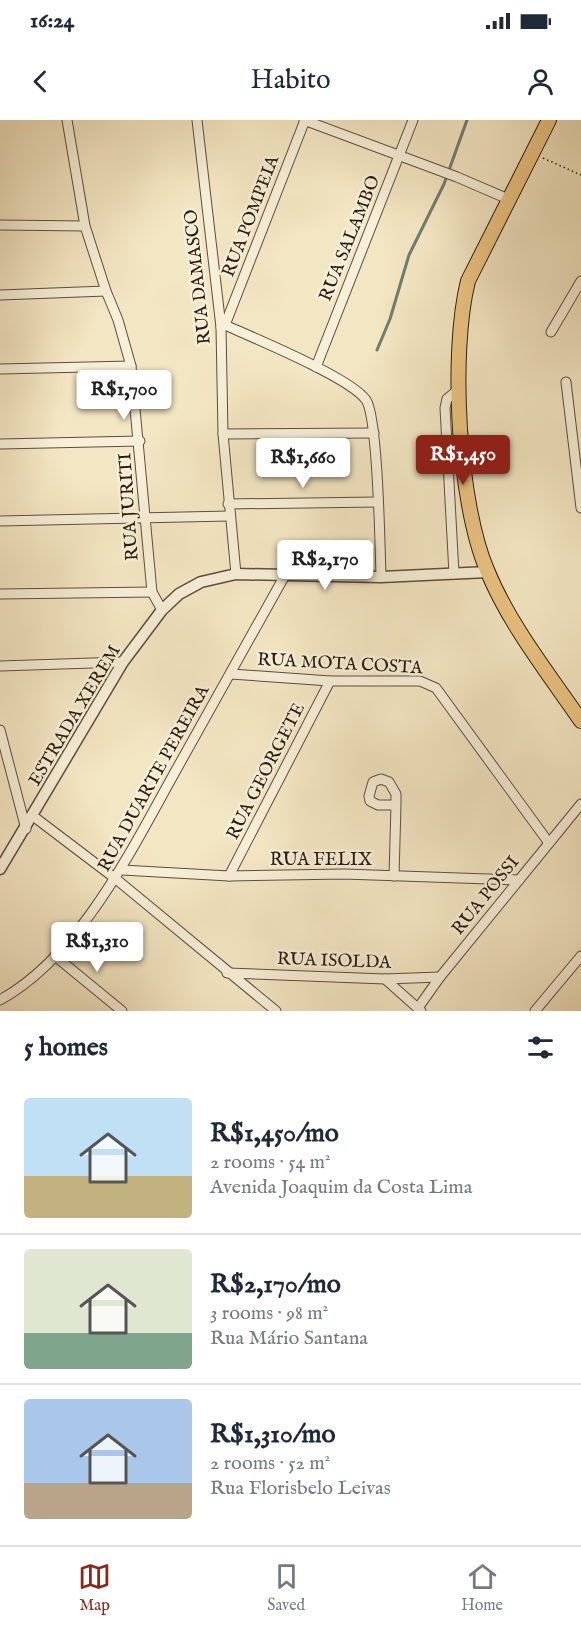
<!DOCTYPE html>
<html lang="en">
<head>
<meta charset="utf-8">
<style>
	body { margin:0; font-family:"IM FELL English",serif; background:#f6f6f7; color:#1f2937; height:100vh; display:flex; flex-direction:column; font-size:22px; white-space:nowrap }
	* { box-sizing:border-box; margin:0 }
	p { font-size:20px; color:#747a83 }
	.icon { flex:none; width:33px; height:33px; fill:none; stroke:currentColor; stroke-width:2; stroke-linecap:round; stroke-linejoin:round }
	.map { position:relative; height:891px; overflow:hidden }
	.drawer { display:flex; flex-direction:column; background:#fff; flex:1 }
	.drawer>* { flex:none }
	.price { position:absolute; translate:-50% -51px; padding:0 14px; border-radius:6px; background:#fff; color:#222; font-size:20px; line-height:39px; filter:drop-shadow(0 2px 3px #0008) }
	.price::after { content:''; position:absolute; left:50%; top:36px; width:18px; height:14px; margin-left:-9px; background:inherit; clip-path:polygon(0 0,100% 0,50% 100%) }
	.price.on { background:#8f2418; color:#fff }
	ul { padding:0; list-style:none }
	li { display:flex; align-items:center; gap:18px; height:150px; padding:0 24px }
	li+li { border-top:2px solid #e0e1e3 }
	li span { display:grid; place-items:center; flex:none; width:168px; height:120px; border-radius:6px; color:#555 }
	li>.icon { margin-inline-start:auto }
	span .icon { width:72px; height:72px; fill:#fffc; stroke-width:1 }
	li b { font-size:26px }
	h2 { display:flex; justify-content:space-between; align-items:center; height:72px; padding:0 24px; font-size:26px }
	.status { display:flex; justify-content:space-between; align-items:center; height:42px; padding:0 30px; background:#fff; direction:ltr }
	.status svg { height:16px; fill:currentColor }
	header { display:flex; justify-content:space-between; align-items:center; height:78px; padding:0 24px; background:#fff; font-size:27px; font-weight:600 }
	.tab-bar { display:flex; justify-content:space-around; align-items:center; height:84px; border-top:2px solid #e0e1e3; background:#fff; font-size:16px; color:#747a83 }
	.tab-bar a { display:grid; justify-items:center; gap:3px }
	.tab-bar .on { color:#8f2418 }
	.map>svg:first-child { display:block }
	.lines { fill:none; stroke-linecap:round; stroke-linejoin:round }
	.stream { stroke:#6e7e71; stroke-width:3 }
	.minor-casing { stroke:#5c4e3e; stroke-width:11 }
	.tertiary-casing { stroke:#5c4e3e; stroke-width:13 }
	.primary-casing { stroke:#2a1c12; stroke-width:16 }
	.path { stroke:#2a1c12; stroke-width:1.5; stroke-dasharray:1.5 3; stroke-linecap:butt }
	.minor { stroke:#f7efd7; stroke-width:9 }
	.tertiary { stroke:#f7efd7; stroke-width:10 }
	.primary { stroke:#eac381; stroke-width:14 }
	.labels { text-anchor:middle; stroke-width:5; stroke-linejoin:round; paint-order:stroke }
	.street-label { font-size:18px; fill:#2a1c12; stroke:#f7efd7 }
</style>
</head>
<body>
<div class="status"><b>16:24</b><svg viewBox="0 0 49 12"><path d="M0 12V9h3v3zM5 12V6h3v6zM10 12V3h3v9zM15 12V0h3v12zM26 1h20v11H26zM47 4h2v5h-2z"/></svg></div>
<header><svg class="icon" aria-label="back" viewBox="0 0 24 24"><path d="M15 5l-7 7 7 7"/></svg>Habito<svg class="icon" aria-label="person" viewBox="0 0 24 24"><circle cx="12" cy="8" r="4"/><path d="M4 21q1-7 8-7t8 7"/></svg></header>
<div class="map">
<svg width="581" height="891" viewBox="0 0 581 891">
	<rect width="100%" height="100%" fill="#f3e6c2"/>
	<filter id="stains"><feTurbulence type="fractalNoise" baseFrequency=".00333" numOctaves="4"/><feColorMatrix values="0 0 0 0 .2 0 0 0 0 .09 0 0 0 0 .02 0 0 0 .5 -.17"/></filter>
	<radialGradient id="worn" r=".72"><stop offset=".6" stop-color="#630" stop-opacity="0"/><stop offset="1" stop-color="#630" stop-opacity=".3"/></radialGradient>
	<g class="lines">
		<!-- stream -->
		<polyline class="stream" points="377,230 390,199 409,135 444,64 467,0"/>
		<defs>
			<g id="minor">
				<polyline points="67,0 85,106 106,171 118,200 131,246 152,472 162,490"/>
				<polyline points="197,0 221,207 223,314 236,454"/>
				<polyline points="304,0 457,57 508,79"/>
				<polyline points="0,105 85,106"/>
				<polyline points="0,175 106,171"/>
				<polyline points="225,205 305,0"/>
				<path d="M221 207 225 205C254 218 351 258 366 280 378 297 380 428 381 457"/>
				<polyline points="551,212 581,161"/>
				<polyline points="316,247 413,0"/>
				<polyline points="0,249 131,246"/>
				<polyline points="566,262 581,388"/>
				<polyline points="223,314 374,313"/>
				<polyline points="0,324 140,321"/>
				<polyline points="228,384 377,382"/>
				<polyline points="0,401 229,396"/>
				<polyline points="454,454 445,288 447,279 459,269"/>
				<polyline points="0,474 152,472"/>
				<polyline points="0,546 123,542"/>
				<polyline points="231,554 330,561 420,561 436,568 549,723"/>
				<polyline points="0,610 26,709"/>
				<polyline points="33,696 116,759 276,891"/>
				<polyline points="122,750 229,756 344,754 519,760"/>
				<polyline points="229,756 330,561"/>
				<polyline points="394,756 396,685 396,674 389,662 381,659 373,662 369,676 370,681 378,685 396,685"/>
				<polyline points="55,836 122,891"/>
				<polyline points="227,853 385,859 440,857"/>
				<polyline points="385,859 421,891"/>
				<path d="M0 880C80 836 132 729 175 652 212 587 248 522 284 457"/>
				<polyline points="418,888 440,857 581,684"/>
				<polyline points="535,891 581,836"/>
			</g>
			<polyline id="tertiary" points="0,749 123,542 162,490 179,474 201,462 236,454 381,457 488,452"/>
			<path id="primary" d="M549 0 468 161C450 233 458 382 487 450 509 504 548 553 581 601"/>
		</defs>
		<!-- minor casing -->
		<use href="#minor" class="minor-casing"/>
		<!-- tertiary casing -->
		<use href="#tertiary" class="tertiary-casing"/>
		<!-- primary casing -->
		<use href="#primary" class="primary-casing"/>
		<!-- path -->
		<polyline class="path" points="543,38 581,55"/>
		<!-- minor -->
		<use href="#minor" class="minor"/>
		<!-- tertiary -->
		<use href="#tertiary" class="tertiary"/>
		<!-- primary -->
		<use href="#primary" class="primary"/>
	</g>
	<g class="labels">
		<!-- street labels -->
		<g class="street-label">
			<text transform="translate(250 96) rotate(-69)" y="6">RUA POMPEIA</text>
			<text transform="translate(349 118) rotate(-68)" y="6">RUA SALAMBO</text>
			<text transform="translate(197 157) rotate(-96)" y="6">RUA DAMASCO</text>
			<text transform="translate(128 387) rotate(-94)" y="6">RUA JURITI</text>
			<text transform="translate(340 543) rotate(3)" y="6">RUA MOTA COSTA</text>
			<text transform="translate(74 595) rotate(-59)" y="6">ESTRADA XEREM</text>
			<text transform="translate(265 651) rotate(-63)" y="6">RUA GEORGETE</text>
			<text transform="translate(153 658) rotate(-61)" y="6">RUA DUARTE PEREIRA</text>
			<text x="321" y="745">RUA FELIX</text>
			<text transform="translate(485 775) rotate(-51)" y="6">RUA POSSI</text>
			<text transform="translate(334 840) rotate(2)" y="6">RUA ISOLDA</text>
		</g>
	</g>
	<rect width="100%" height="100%" filter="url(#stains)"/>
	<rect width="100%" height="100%" fill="url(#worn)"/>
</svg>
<b class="price" style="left:124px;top:301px">R$1,700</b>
<b class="price on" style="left:463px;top:366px">R$1,450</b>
<b class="price" style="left:303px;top:369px">R$1,660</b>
<b class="price" style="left:325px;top:471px">R$2,170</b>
<b class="price" style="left:97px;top:853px">R$1,310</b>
</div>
<section class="drawer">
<h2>5 homes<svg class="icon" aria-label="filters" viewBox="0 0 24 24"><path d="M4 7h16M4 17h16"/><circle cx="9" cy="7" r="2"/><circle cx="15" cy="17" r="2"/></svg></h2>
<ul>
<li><span style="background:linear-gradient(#bfe0f5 65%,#c2b280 0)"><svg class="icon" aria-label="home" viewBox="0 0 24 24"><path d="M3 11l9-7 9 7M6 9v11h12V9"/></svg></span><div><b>R$1,450/mo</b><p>2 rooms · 54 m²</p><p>Avenida Joaquim da Costa Lima</p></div></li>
<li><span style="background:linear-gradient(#dfe7d0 70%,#7fa58c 0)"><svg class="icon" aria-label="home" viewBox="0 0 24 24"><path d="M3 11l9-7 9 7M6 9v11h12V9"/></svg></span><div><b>R$2,170/mo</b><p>3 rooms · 98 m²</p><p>Rua Mário Santana</p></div></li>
<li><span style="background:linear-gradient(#a9c7e8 70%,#b9a48a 0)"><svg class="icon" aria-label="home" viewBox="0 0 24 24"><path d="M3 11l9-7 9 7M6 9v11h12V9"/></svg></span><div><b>R$1,310/mo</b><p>2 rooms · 52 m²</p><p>Rua Florisbelo Leivas</p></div></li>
</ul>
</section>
<nav class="tab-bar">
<a class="on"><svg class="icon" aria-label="map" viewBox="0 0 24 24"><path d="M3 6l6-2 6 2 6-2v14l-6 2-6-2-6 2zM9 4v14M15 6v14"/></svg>Map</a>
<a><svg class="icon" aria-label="saved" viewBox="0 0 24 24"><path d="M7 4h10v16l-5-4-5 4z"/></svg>Saved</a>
<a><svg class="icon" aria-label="home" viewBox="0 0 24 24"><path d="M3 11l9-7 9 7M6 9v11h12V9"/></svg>Home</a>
</nav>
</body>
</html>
